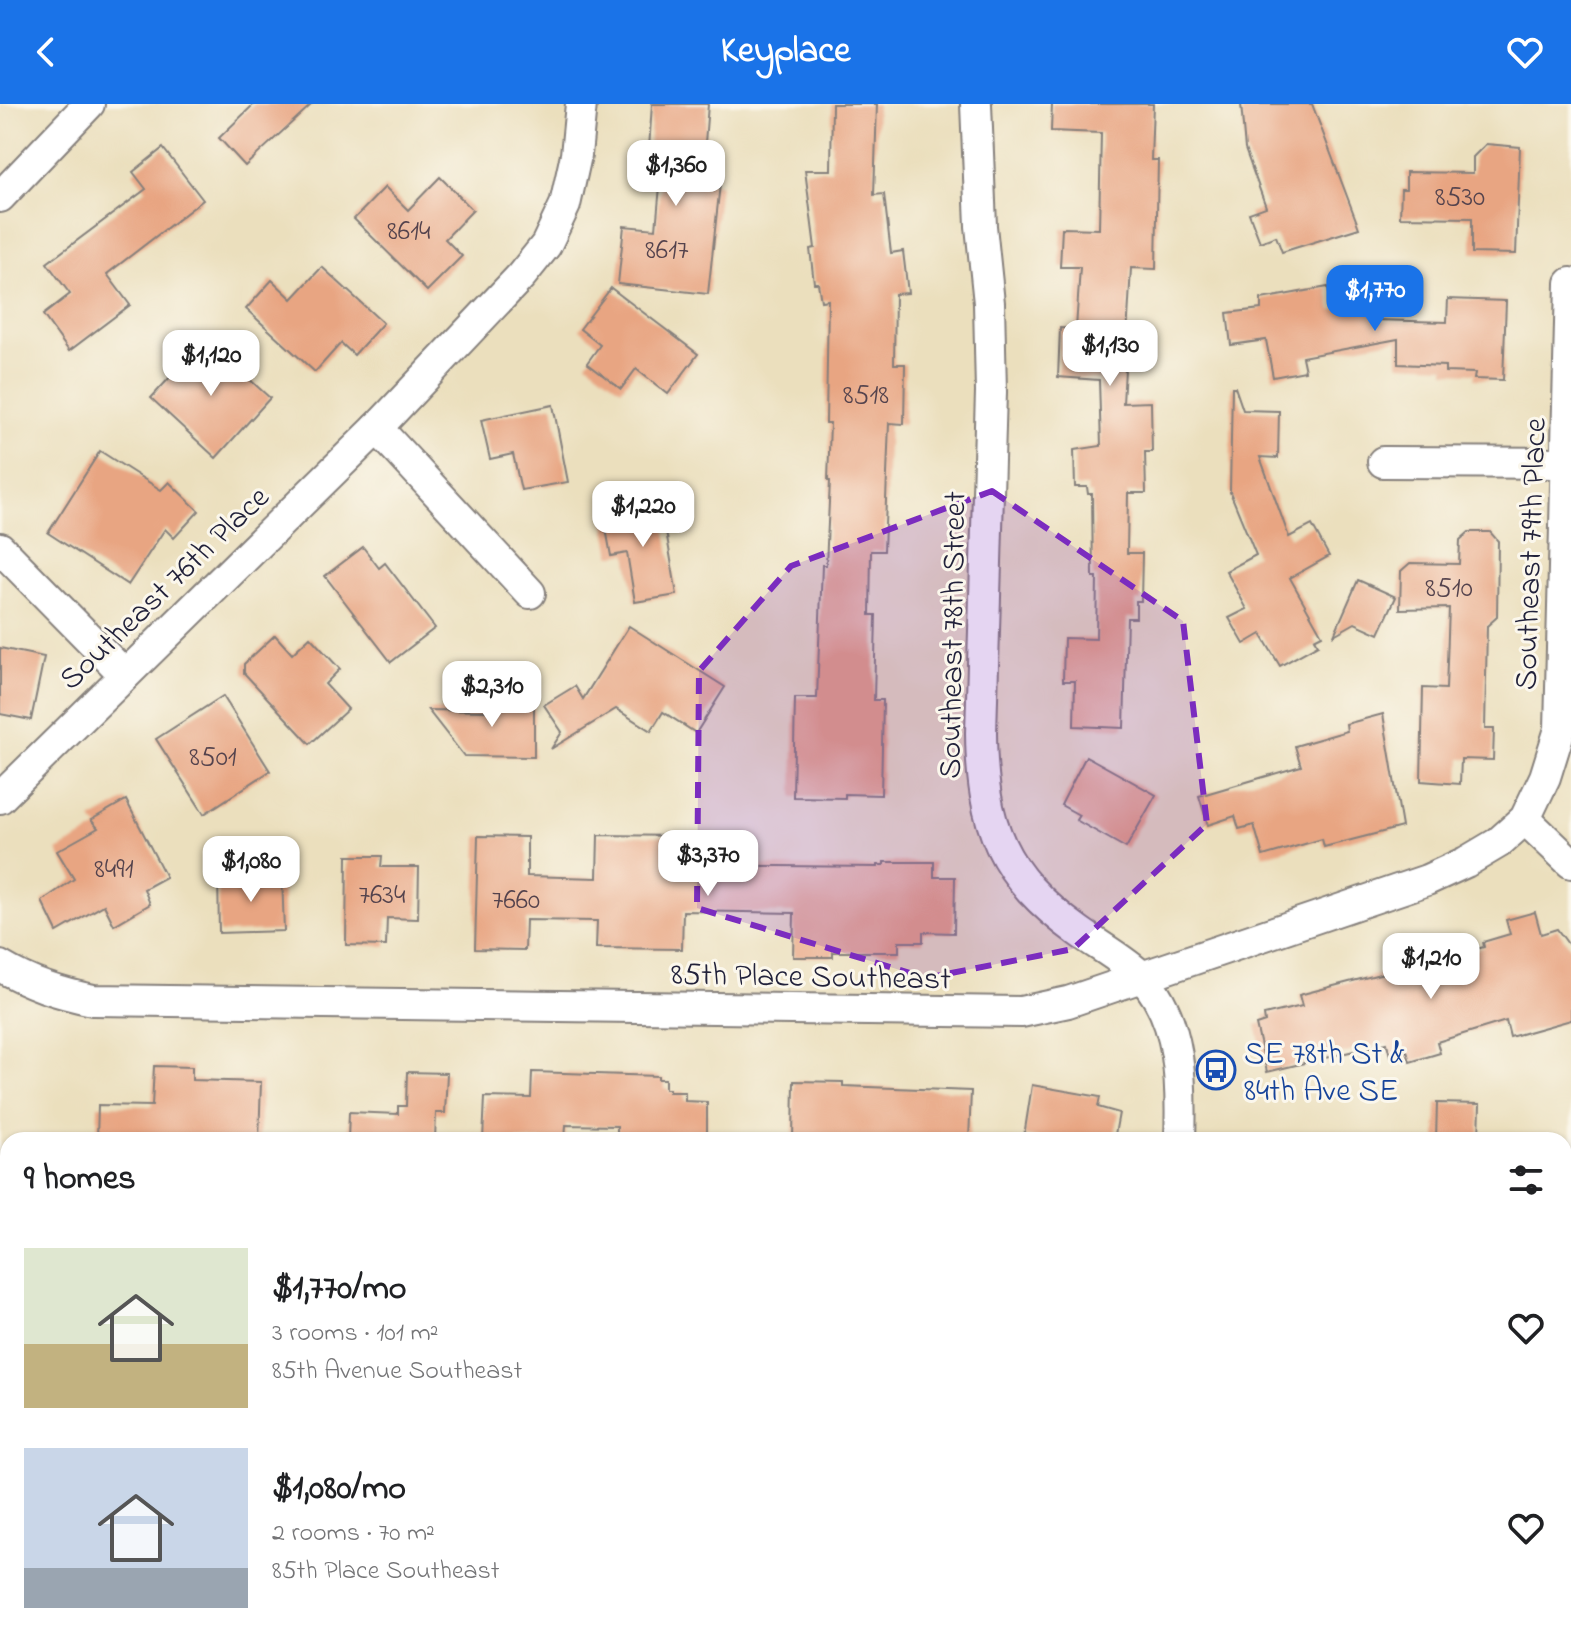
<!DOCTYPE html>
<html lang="en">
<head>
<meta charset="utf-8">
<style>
	body { margin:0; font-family:"Indie Flower",sans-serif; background:#f6f6f6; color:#202124; height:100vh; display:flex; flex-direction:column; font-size:30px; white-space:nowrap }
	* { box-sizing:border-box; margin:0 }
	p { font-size:26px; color:#757577 }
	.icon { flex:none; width:44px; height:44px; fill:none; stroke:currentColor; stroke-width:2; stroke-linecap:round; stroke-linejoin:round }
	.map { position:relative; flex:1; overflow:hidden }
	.panel { position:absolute; left:0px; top:1028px; width:1572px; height:512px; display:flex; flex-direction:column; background:#fff; border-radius:24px 24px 0 0; box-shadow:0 2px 6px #0004 }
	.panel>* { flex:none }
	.price { position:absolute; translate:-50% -68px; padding:0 18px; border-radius:16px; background:#fff; color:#222; font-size:26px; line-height:52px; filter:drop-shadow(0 2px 4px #0008) }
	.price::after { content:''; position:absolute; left:50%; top:48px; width:24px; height:18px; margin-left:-12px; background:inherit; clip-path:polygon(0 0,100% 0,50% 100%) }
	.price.active { background:#1a73e8; color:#fff }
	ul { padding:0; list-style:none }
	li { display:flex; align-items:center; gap:24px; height:200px; padding:0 24px }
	li span { display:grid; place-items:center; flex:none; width:224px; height:160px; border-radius:0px; color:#555 }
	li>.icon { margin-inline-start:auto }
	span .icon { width:96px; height:96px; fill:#fffc; stroke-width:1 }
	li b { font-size:34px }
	h2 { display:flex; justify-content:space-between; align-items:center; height:96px; padding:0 24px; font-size:34px }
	header { display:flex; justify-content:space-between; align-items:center; height:104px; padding:0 24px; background:#1a73e8; color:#fff; font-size:36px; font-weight:700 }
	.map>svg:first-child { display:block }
	.green { fill:#8dc77b; stroke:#58745b; stroke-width:2 }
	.building { fill:#e8a582 }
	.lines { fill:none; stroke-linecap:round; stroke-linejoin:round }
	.street-casing { stroke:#86807c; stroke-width:34 }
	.street { stroke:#fff; stroke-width:30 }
	.marked { fill:#7b2cbf; fill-opacity:0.2; stroke:#7b2cbf; stroke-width:6; stroke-dasharray:16 10; stroke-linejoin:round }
	.labels { text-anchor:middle; stroke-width:6; stroke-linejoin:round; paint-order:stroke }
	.number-label { font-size:28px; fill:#54434d }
	.street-label { font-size:32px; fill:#22223b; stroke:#fbf7ec }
	.transit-label { font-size:32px; fill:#164399; stroke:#fbf7ec; text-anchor:start }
</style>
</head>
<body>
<header><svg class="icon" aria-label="back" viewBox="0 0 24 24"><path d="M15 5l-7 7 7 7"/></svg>Keyplace<svg class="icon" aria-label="heart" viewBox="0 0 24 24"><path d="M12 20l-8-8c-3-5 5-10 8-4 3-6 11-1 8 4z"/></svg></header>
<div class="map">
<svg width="1571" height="1540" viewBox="0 0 1571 1540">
	<rect width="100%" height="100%" fill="#fbf7ec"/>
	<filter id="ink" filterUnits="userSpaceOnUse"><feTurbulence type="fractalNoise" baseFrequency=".0125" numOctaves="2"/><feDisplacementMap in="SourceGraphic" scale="16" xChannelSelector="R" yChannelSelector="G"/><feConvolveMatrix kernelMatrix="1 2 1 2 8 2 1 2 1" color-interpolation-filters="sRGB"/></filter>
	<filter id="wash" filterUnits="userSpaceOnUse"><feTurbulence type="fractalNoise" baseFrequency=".006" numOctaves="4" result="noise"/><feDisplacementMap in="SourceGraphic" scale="32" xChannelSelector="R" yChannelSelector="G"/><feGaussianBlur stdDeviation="1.8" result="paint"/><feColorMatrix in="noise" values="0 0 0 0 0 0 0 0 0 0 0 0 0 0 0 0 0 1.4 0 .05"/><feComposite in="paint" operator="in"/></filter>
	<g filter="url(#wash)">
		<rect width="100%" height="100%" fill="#ebdfbd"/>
		<!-- green -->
		<g class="green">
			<polygon points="0,1219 8,1220 8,1532 1127,1532 1127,1540 0,1540"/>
			<polygon points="1564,1259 1571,1259 1571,1540 1385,1540 1385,1532 1564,1532"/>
		</g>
		<g id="blocks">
			<!-- building -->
			<g class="building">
				<polygon points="254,0 312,0 245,62 219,34"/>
				<polygon points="652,0 708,0 702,78 720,80 708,190 618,180 624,122 656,125 662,61 648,60"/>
				<polygon points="832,0 877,0 874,91 884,90 891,149 903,147 908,189 895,190 894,260 905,260 904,320 889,319 884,447 871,447 870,511 876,511 874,596 883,596 881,691 845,690 845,694 793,693 795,594 817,594 822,461 826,461 830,377 828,377 830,319 826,319 828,196 821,197 818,179 814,179 810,145 815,144 805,66 831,66"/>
				<polygon points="1052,0 1153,0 1151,56 1158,56 1156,165 1131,164 1123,299 1151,298 1152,348 1145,348 1146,389 1128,389 1127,449 1142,449 1141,497 1136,497 1136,514 1127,514 1124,624 1074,622 1075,577 1063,577 1064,534 1096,535 1097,473 1093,473 1092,390 1088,390 1087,383 1075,383 1074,346 1101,342 1099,276 1058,273 1060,224 1076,225 1080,163 1060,163 1062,124 1099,125 1101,29 1051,27"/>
				<polygon points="1241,0 1312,0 1359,124 1282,148 1276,132 1260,138 1249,109 1266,103 1245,45"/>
				<polygon points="1486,40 1520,43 1516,150 1472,149 1472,114 1400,113 1401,85 1406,85 1406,68 1473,69 1473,53"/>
				<polygon points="163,44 203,96 107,170 130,201 69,247 43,211 70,190 47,159 146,85 133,68"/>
				<polygon points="440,73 473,106 445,135 462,152 427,187 354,115 385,83 408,106"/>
				<polygon points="322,163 383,219 354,251 341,239 315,268 246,205 272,176 292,195"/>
				<polygon points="1328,183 1332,206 1372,198 1375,216 1447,218 1448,195 1506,197 1503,276 1474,275 1475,269 1445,268 1445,262 1398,260 1398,235 1302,253 1305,267 1273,273 1266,236 1231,241 1227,209 1261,205 1261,195"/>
				<polygon points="611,184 698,250 668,290 636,265 621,285 587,259 600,241 580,225"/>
				<polygon points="205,235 270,294 216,354 151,294"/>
				<polygon points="1232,283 1235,283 1243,306 1279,307 1278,354 1260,353 1289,433 1312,421 1329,452 1290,474 1322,531 1314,535 1318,541 1280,562 1261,530 1244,540 1229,514 1247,505 1226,467 1256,451 1230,388"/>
				<polygon points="553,301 568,378 521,386 513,350 490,355 481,316"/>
				<polygon points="100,347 161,386 169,378 199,407 174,434 165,425 128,481 48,429"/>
				<polygon points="661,398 677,491 635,498 627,449 611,452 603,408"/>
				<polygon points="1469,428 1490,428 1498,437 1497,513 1487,522 1485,625 1494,625 1493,656 1461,655 1460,680 1421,677 1423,584 1446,585 1449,504 1400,505 1401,467 1410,459 1459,460 1460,436"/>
				<polygon points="363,443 379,464 385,459 435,524 391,558 325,472"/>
				<polygon points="1358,476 1396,493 1379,530 1355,519 1334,531"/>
				<polygon points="629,522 725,583 696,629 663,608 651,627 616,605 551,645 562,628 544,601 575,582 583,595"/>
				<polygon points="275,531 292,550 310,533 340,565 325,580 348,605 310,640 244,569 244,560"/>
				<polygon points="0,544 44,553 31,616 0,610"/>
				<polygon points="223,592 270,667 204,710 156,635"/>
				<polygon points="491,596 534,597 534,653 464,652 428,606 491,607"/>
				<polygon points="1383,610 1402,723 1324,743 1322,735 1263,752 1254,721 1239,725 1235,712 1208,721 1199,692 1301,662 1295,642 1347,627 1346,620"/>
				<polygon points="1086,652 1156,691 1126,744 1076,716 1079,711 1061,701"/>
				<polygon points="126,696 166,773 144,785 150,800 114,821 104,801 57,828 42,797 74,775 57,747 98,724 91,716"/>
				<polygon points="598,731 684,732 684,761 878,763 878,761 884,761 884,758 934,758 934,773 955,773 954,829 923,828 923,838 899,838 899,848 833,848 833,853 793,853 794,809 683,807 682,845 596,844 597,817 526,816 525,846 475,845 478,732 527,733 527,772 597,774"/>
				<polygon points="347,752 382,752 381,763 419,763 418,815 387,814 386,842 346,841"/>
				<polygon points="282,771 284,827 219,829 218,773"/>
				<polygon points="1535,808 1541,830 1557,825 1571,844 1571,916 1510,933 1506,917 1437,938 1440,949 1410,958 1407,947 1390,952 1387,939 1267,968 1256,921 1265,918 1264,911 1302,902 1299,891 1484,843 1483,838 1510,830 1506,816"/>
				<polygon points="154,962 192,963 192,976 261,978 259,1036 97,1036 98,1001 152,1002"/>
				<polygon points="407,968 447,969 445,1009 436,1009 435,1036 348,1036 349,1008 398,1010 398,1002 406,1002"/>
				<polygon points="532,968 658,972 658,975 665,975 665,985 669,985 669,988 685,988 685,997 707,998 707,1036 617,1036 617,1022 566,1021 565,1036 483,1036 485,993 531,994"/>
				<polygon points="794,977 843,978 843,982 971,987 969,1036 793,1036"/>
				<polygon points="1032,981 1100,993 1098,1003 1119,1009 1114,1036 1046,1036 1024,1032"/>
				<polygon points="1437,999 1480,1000 1479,1036 1436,1036"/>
			</g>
		</g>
	</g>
	<g filter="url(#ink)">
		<use href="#blocks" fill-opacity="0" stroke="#86807c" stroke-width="2"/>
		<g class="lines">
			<defs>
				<g id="street">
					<path d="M976 0 981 122 989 199 991 288 981 629C982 722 1001 771 1078 827 1097 841 1126 857 1142 873 1182 915 1182 983 1180 1036"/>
					<polyline points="0,93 89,0"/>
					<polyline points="1383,358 1568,359"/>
					<polyline points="0,444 125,571"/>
					<polyline points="530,489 377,324 521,172 546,141 565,101 576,51 581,0"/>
					<polyline points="0,694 377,324"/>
					<polyline points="1525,715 1571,759"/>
					<path d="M0 862C30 880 59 889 93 896L1021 908 1068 898 1427 776 1466 758 1498 739 1525 715 1545 673 1560 625 1571 179"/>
					<polyline points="0,1158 8,1159"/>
					<polyline points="1564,1178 1571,1178"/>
					<polyline points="1173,1540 1173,1532"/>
				</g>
			</defs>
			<!-- street casing -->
			<use href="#street" class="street-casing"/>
			<!-- street -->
			<use href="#street" class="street"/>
		</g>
	</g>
	<!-- marked area -->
	<path class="marked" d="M992 387 1183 517 1207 720 1073 845 926 874 697 804 699 567 791 462Z"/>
	<!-- icons -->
	<defs>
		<symbol id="bus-ring" viewBox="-11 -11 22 22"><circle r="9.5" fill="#fbf7ec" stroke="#1a4fb4" stroke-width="1.5"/><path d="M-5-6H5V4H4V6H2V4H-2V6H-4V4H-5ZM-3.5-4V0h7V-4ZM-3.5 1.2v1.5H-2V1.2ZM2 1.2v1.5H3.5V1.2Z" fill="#1a4fb4"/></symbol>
	</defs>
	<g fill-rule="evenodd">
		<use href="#bus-ring" x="1194" y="944" width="44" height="44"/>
	</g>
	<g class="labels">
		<!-- number labels -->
		<g class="number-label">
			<text x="1460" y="101">8530</text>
			<text x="409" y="135">8614</text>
			<text x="667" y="154">8617</text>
			<text x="866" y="299">8518</text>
			<text x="1449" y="492">8510</text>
			<text x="213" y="661">8501</text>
			<text x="114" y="773">8491</text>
			<text x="382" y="799">7634</text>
			<text x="516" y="804">7660</text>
		</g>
		<!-- street labels -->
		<g class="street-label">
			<text transform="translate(1529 450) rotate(-88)" y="11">Southeast 79th Place</text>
			<text transform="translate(163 483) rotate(-44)" y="11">Southeast 76th Place</text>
			<text transform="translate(951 531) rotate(-89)" y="11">Southeast 78th Street</text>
			<text transform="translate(811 871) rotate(1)" y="11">85th Place Southeast</text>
		</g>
		<!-- transit labels -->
		<g class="transit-label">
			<text x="1244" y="959">SE 78th St &amp;<tspan x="1244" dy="37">84th Ave SE</tspan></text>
		</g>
	</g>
</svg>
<b class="price" style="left:676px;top:104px">$1,360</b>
<b class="price active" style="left:1375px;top:229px">$1,770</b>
<b class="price" style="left:1110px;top:284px">$1,130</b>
<b class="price" style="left:211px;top:294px">$1,120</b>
<b class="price" style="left:643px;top:445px">$1,220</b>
<b class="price" style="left:492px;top:625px">$2,310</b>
<b class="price" style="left:708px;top:794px">$3,370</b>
<b class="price" style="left:251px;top:800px">$1,080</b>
<b class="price" style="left:1431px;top:897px">$1,210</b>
<section class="panel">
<h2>9 homes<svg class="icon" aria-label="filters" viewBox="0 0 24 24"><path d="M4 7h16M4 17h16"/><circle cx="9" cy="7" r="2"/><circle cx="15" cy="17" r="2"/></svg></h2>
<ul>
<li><span style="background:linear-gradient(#dfe7d0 60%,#c2b280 0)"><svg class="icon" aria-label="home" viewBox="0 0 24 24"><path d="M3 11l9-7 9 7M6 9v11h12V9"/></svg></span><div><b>$1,770/mo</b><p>3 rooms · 101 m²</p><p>85th Avenue Southeast</p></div><svg class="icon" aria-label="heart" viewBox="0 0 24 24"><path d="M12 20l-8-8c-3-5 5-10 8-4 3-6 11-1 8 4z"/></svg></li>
<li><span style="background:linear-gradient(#c9d6e8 75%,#9aa5b1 0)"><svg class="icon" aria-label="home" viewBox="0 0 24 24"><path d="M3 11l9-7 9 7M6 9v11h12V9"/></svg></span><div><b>$1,080/mo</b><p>2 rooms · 70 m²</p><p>85th Place Southeast</p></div><svg class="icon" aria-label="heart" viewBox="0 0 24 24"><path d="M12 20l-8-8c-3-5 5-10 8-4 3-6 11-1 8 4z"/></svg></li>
</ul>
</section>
</div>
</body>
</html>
